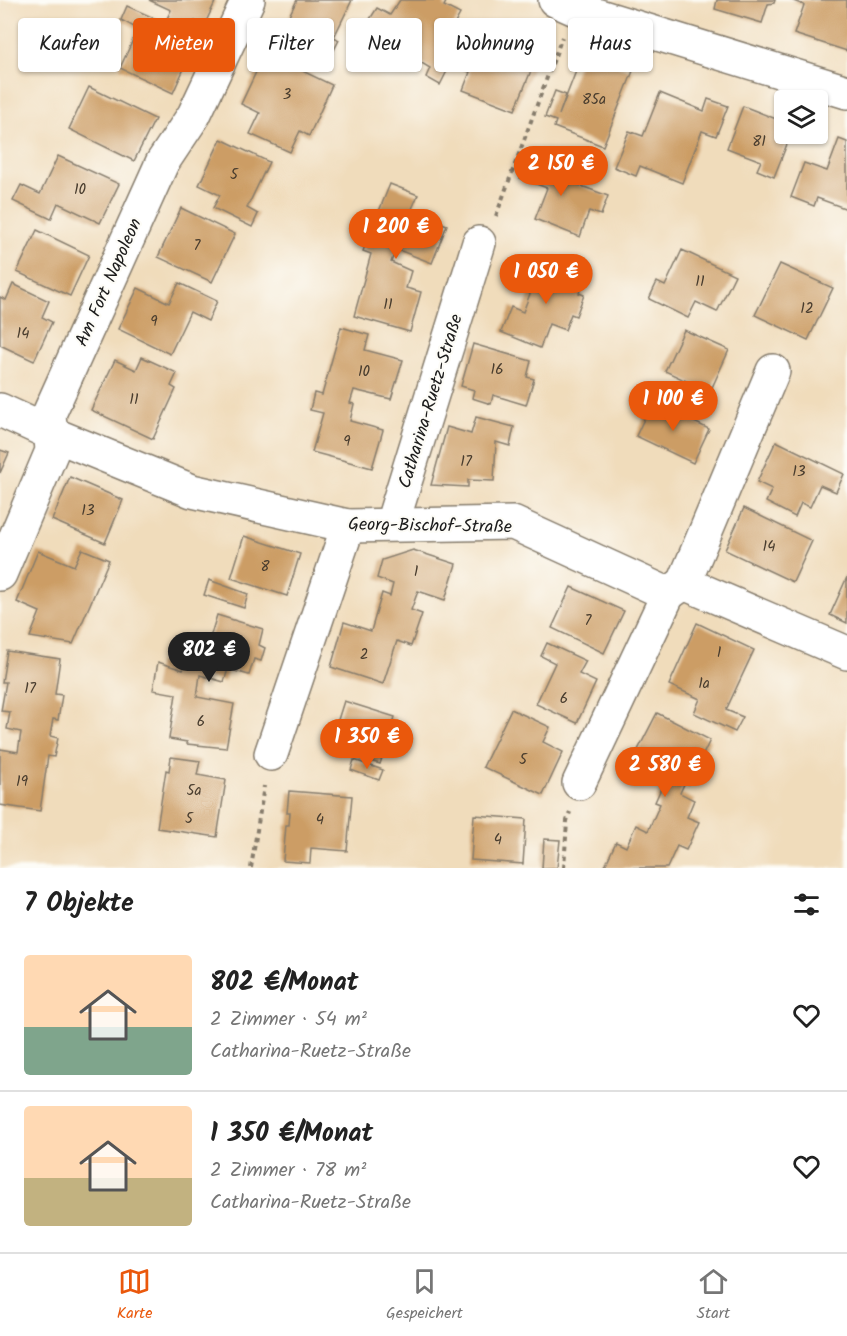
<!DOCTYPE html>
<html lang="de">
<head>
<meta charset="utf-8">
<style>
	body { margin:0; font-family:Kalam,sans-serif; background:#f2f2f2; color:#222; height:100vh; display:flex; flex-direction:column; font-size:22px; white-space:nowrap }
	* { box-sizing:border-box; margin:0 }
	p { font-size:20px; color:#767676 }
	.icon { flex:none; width:33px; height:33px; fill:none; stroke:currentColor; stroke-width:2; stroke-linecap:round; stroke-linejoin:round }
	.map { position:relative; height:868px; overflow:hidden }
	.panel { display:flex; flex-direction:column; background:#fff; flex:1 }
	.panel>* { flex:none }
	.guide { position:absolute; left:18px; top:18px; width:812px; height:54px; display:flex; gap:12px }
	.controls { position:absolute; left:774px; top:90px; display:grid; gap:12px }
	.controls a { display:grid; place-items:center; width:54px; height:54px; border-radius:6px; background:#fff; box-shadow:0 2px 4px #0004; font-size:30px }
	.price { position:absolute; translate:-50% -51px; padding:0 14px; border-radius:21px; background:#ea580c; color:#fff; font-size:20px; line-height:39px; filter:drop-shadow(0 2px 3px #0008) }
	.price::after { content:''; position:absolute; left:50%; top:36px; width:18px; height:14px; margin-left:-9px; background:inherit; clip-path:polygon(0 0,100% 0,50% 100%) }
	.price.current { background:#222; color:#fff }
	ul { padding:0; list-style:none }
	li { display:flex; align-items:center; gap:18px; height:150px; padding:0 24px }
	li+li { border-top:2px solid #e0e0e0 }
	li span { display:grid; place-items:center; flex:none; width:168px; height:120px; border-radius:6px; color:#555 }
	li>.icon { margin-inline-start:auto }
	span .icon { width:72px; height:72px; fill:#fffc; stroke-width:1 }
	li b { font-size:26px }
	h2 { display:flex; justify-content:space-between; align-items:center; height:72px; padding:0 24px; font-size:26px }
	.pill { padding:0 21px; border-radius:6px; background:#fff; box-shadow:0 2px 4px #0004; font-size:21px; line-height:54px }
	.pill.current { background:#ea580c; color:#fff }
	.tabs { display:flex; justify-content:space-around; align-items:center; height:84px; border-top:2px solid #e0e0e0; background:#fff; font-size:16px; color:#767676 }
	.tabs a { display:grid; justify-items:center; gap:3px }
	.tabs .current { color:#ea580c }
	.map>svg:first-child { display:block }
	.building { fill:#cc9d65 }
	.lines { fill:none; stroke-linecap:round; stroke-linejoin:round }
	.street-casing { stroke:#867c6c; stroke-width:36 }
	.path { stroke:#867c6c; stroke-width:4; stroke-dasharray:4.5 4.5; stroke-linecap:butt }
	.street { stroke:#fff; stroke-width:33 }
	.labels { text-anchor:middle; stroke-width:4.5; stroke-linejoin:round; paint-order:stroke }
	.number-label { font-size:15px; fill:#483c2e }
	.street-label { font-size:18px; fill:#1c1c1c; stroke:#fdfcf7 }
</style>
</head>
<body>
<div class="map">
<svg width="847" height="868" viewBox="0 0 847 868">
	<rect width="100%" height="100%" fill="#fdfcf7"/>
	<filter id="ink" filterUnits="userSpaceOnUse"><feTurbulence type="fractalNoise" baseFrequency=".0167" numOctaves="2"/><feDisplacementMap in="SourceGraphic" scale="12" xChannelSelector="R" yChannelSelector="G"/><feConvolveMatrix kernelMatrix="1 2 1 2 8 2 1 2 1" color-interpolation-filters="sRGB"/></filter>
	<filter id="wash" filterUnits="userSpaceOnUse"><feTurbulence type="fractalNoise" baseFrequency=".008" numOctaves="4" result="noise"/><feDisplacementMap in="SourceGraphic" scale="24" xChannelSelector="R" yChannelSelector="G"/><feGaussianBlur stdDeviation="1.35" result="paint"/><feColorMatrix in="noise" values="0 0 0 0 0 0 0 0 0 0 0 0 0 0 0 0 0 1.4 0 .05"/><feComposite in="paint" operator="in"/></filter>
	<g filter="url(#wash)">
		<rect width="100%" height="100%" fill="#f0dcbb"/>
		<g id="blocks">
			<!-- building -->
			<g class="building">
				<polygon points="149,0 216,0 204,26 195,21 189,34 167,24 160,38 191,53 173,93 120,68 138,29 121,20 127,6 165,23 171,10"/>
				<polygon points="297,0 352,0 334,37 339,40 326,66 300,53 312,27 289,16"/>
				<polygon points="400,0 442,0 446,2 444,6 460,14 443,45 456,53 440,85 426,77 430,68 404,52 377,38 372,46 358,38 377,8 390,15"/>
				<polygon points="717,0 775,0 774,3 768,4 762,23 715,9"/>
				<polygon points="791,0 847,0 847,51 794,34 804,5"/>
				<polygon points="469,29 537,56 515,110 463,90 470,72 454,66"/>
				<polygon points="265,53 332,85 309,136 300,131 290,152 250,134 260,113 241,104"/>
				<polygon points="583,53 633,71 603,146 554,127 556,121 545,117 555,91 566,95 559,115"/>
				<polygon points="89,87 155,119 134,161 69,129"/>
				<polygon points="660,93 704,111 708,99 728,106 716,136 702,131 682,183 640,166 636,176 614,167 629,131 643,136"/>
				<polygon points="743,106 784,122 784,134 791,134 774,177 757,170 761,161 727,148"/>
				<polygon points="221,139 269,162 247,208 258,214 252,227 213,208 220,195 199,185"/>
				<polygon points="839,139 847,142 847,209 817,198 814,206 791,197 804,163 827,171"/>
				<polygon points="530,150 557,162 552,175 608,196 601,215 589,211 580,237 535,219 547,188 520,178"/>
				<polygon points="58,156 119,184 100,223 58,203 51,219 13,201 21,185 40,194"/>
				<polygon points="390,184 418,195 411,211 447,225 432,263 396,249 391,262 411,271 406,288 421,292 410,332 354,316 371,254 363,251"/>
				<polygon points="181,208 235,234 212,282 158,257"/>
				<polygon points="37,230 89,255 70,296 17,272"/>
				<polygon points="682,250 735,275 717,312 696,302 688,318 649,299 657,282 665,286"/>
				<polygon points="543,260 585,277 579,293 584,295 576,316 571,314 565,330 549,324 540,348 501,332 511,307 523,312"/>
				<polygon points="780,264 833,288 808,340 755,315"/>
				<polygon points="179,283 217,301 208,321 190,312 170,354 118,329 138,288 169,303"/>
				<polygon points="13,284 49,301 42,317 52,322 34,361 0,345 0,297 6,300"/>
				<polygon points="341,327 369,335 365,350 403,360 391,399 354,390 350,403 354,404 350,421 383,430 372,468 312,452 323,413 310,410 314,393 322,395"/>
				<polygon points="684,330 729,350 710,392 665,371"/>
				<polygon points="473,344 531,361 527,377 534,379 526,405 493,395 491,404 472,398 474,390 461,386"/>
				<polygon points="142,357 177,373 171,386 176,389 153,439 91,410 115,360 136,370"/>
				<polygon points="652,402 674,412 676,408 692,415 690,420 709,429 693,463 636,436"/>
				<polygon points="476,417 514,427 510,446 496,442 494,481 468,480 468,487 431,485 447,427 471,434"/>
				<polygon points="776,441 844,474 836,492 820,485 810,507 801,503 795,517 766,502 772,489 757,482"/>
				<polygon points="0,450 9,453 0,473"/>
				<polygon points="70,477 123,500 105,543 52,520"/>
				<polygon points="744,508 812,541 793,582 725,550"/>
				<polygon points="244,536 300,554 287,596 231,578"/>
				<polygon points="82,549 109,560 73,644 30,637 40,612 17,602 38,551 74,566"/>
				<polygon points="413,550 456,564 445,600 418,591 411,610 422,614 411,646 397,641 383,684 331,667 344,622 371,631 382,593 390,596 393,584 377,578 382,560"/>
				<polygon points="847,577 847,623 830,615"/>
				<polygon points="209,580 248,594 244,608 204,595"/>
				<polygon points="571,587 624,611 604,653 552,628"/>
				<polygon points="217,615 263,629 259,645 265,648 261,661 254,659 249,675 228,669 224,682 200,675 197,697 234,704 226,748 187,744 187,742 169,739 176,694 153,690 158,662 183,670 189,652 204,657"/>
				<polygon points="697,623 754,650 726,710 743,717 735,732 694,713 700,699 669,685"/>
				<polygon points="547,643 586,661 579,674 596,682 577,723 536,704 555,663 541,656"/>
				<polygon points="7,651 60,659 55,694 62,695 58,720 53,719 50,736 58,738 54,757 48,756 40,811 0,805 0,749 18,752 21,732 7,729 10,712 1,711 6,682 2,682"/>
				<polygon points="344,701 395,717 380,764 329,748"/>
				<polygon points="511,709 550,727 543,742 563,752 543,795 483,767"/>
				<polygon points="657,713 710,740 689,784 685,782 680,793 694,800 687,817 699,822 686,850 677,846 667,868 604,868 616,842 626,847 636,825 648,831 660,804 655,802 667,775 655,768 659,760 638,750"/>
				<polygon points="171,757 200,761 197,775 226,780 217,837 157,828 166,770 169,771"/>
				<polygon points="354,760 383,770 379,780 351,770"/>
				<polygon points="289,791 352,796 347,851 311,848 310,863 283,861 286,825 289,825 290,813 287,813"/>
				<polygon points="474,815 526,819 523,864 471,860"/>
				<polygon points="544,839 560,840 557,868 542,868"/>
			</g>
		</g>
	</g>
	<g filter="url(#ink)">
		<use href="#blocks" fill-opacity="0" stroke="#867c6c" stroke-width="1.5"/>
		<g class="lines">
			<defs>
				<g id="street">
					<polyline points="555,0 573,8 847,92"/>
					<polyline points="0,410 50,433 192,491 348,526 513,523 668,594 684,583 847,653"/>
					<polyline points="392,524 479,243"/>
					<polyline points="0,574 52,451 49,414 162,163 194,115 248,0"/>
					<polyline points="684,583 773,371"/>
					<polyline points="271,754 348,526"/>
					<polyline points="579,783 668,594"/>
				</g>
			</defs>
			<!-- street casing -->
			<use href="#street" class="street-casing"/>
			<!-- path -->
			<g class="path">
				<polyline points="496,216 562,37"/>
				<polyline points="251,868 264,786"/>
				<polyline points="564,868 567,821 570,812"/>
			</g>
			<!-- street -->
			<use href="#street" class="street"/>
		</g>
	</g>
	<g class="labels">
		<!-- number labels -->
		<g class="number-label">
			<text x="287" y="99">3</text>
			<text x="594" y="104">85a</text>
			<text x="759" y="146">81</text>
			<text x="234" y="179">5</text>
			<text x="80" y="194">10</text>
			<text x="197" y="250">7</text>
			<text x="700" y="286">11</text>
			<text x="388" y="309">11</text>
			<text x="807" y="313">12</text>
			<text x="154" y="326">9</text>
			<text x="23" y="338">14</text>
			<text x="497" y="374">16</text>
			<text x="364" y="376">10</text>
			<text x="134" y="404">11</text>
			<text x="347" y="446">9</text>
			<text x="466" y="466">17</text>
			<text x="799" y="476">13</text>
			<text x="88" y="515">13</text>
			<text x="769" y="551">14</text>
			<text x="265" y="571">8</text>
			<text x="416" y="576">1</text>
			<text x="588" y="625">7</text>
			<text x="719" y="657">1</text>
			<text x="364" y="659">2</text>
			<text x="704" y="688">1a</text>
			<text x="30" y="693">17</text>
			<text x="564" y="703">6</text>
			<text x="201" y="726">6</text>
			<text x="523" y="764">5</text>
			<text x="22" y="786">19</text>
			<text x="194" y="795">5a</text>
			<text x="189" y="823">5</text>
			<text x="320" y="824">4</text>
			<text x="498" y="844">4</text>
		</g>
		<!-- street labels -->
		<g class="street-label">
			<text transform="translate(108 282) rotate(-66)" y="6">Am Fort Napoleon</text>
			<text transform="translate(430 401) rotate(-73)" y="6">Catharina-Ruetz-Straße</text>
			<text transform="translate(430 525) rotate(1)" y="6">Georg-Bischof-Straße</text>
		</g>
	</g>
</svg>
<div class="controls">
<a><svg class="icon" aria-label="layers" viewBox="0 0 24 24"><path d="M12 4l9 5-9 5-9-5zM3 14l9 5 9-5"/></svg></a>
</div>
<b class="price" style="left:561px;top:197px">2 150 €</b>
<b class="price" style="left:396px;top:260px">1 200 €</b>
<b class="price" style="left:546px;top:305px">1 050 €</b>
<b class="price" style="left:673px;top:432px">1 100 €</b>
<b class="price current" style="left:209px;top:683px">802 €</b>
<b class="price" style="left:367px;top:770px">1 350 €</b>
<b class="price" style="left:665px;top:798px">2 580 €</b>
<div class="guide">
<a class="pill">Kaufen</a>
<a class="pill current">Mieten</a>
<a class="pill">Filter</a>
<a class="pill">Neu</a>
<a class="pill">Wohnung</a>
<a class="pill">Haus</a>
</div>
</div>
<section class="panel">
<h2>7 Objekte<svg class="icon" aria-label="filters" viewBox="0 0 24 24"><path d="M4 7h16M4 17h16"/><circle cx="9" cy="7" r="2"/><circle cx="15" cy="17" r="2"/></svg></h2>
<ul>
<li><span style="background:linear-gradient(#ffd9b3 60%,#7fa58c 0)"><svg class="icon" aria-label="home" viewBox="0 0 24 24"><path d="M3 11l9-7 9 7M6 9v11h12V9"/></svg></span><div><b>802 €/Monat</b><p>2 Zimmer · 54 m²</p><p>Catharina-Ruetz-Straße</p></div><svg class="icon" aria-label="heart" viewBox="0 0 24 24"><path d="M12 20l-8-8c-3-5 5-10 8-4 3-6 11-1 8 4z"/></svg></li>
<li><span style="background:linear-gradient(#ffd9b3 60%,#c2b280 0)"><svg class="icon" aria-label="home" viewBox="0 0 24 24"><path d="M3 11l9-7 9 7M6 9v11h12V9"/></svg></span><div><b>1 350 €/Monat</b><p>2 Zimmer · 78 m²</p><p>Catharina-Ruetz-Straße</p></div><svg class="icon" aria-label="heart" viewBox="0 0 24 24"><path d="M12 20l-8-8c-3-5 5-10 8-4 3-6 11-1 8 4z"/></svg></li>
</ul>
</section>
<nav class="tabs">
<a class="current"><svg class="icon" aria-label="map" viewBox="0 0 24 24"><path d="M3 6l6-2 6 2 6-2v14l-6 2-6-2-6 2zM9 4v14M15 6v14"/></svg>Karte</a>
<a><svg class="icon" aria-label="saved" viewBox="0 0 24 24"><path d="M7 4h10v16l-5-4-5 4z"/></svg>Gespeichert</a>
<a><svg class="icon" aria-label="home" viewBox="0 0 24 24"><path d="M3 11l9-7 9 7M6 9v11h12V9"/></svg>Start</a>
</nav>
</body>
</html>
